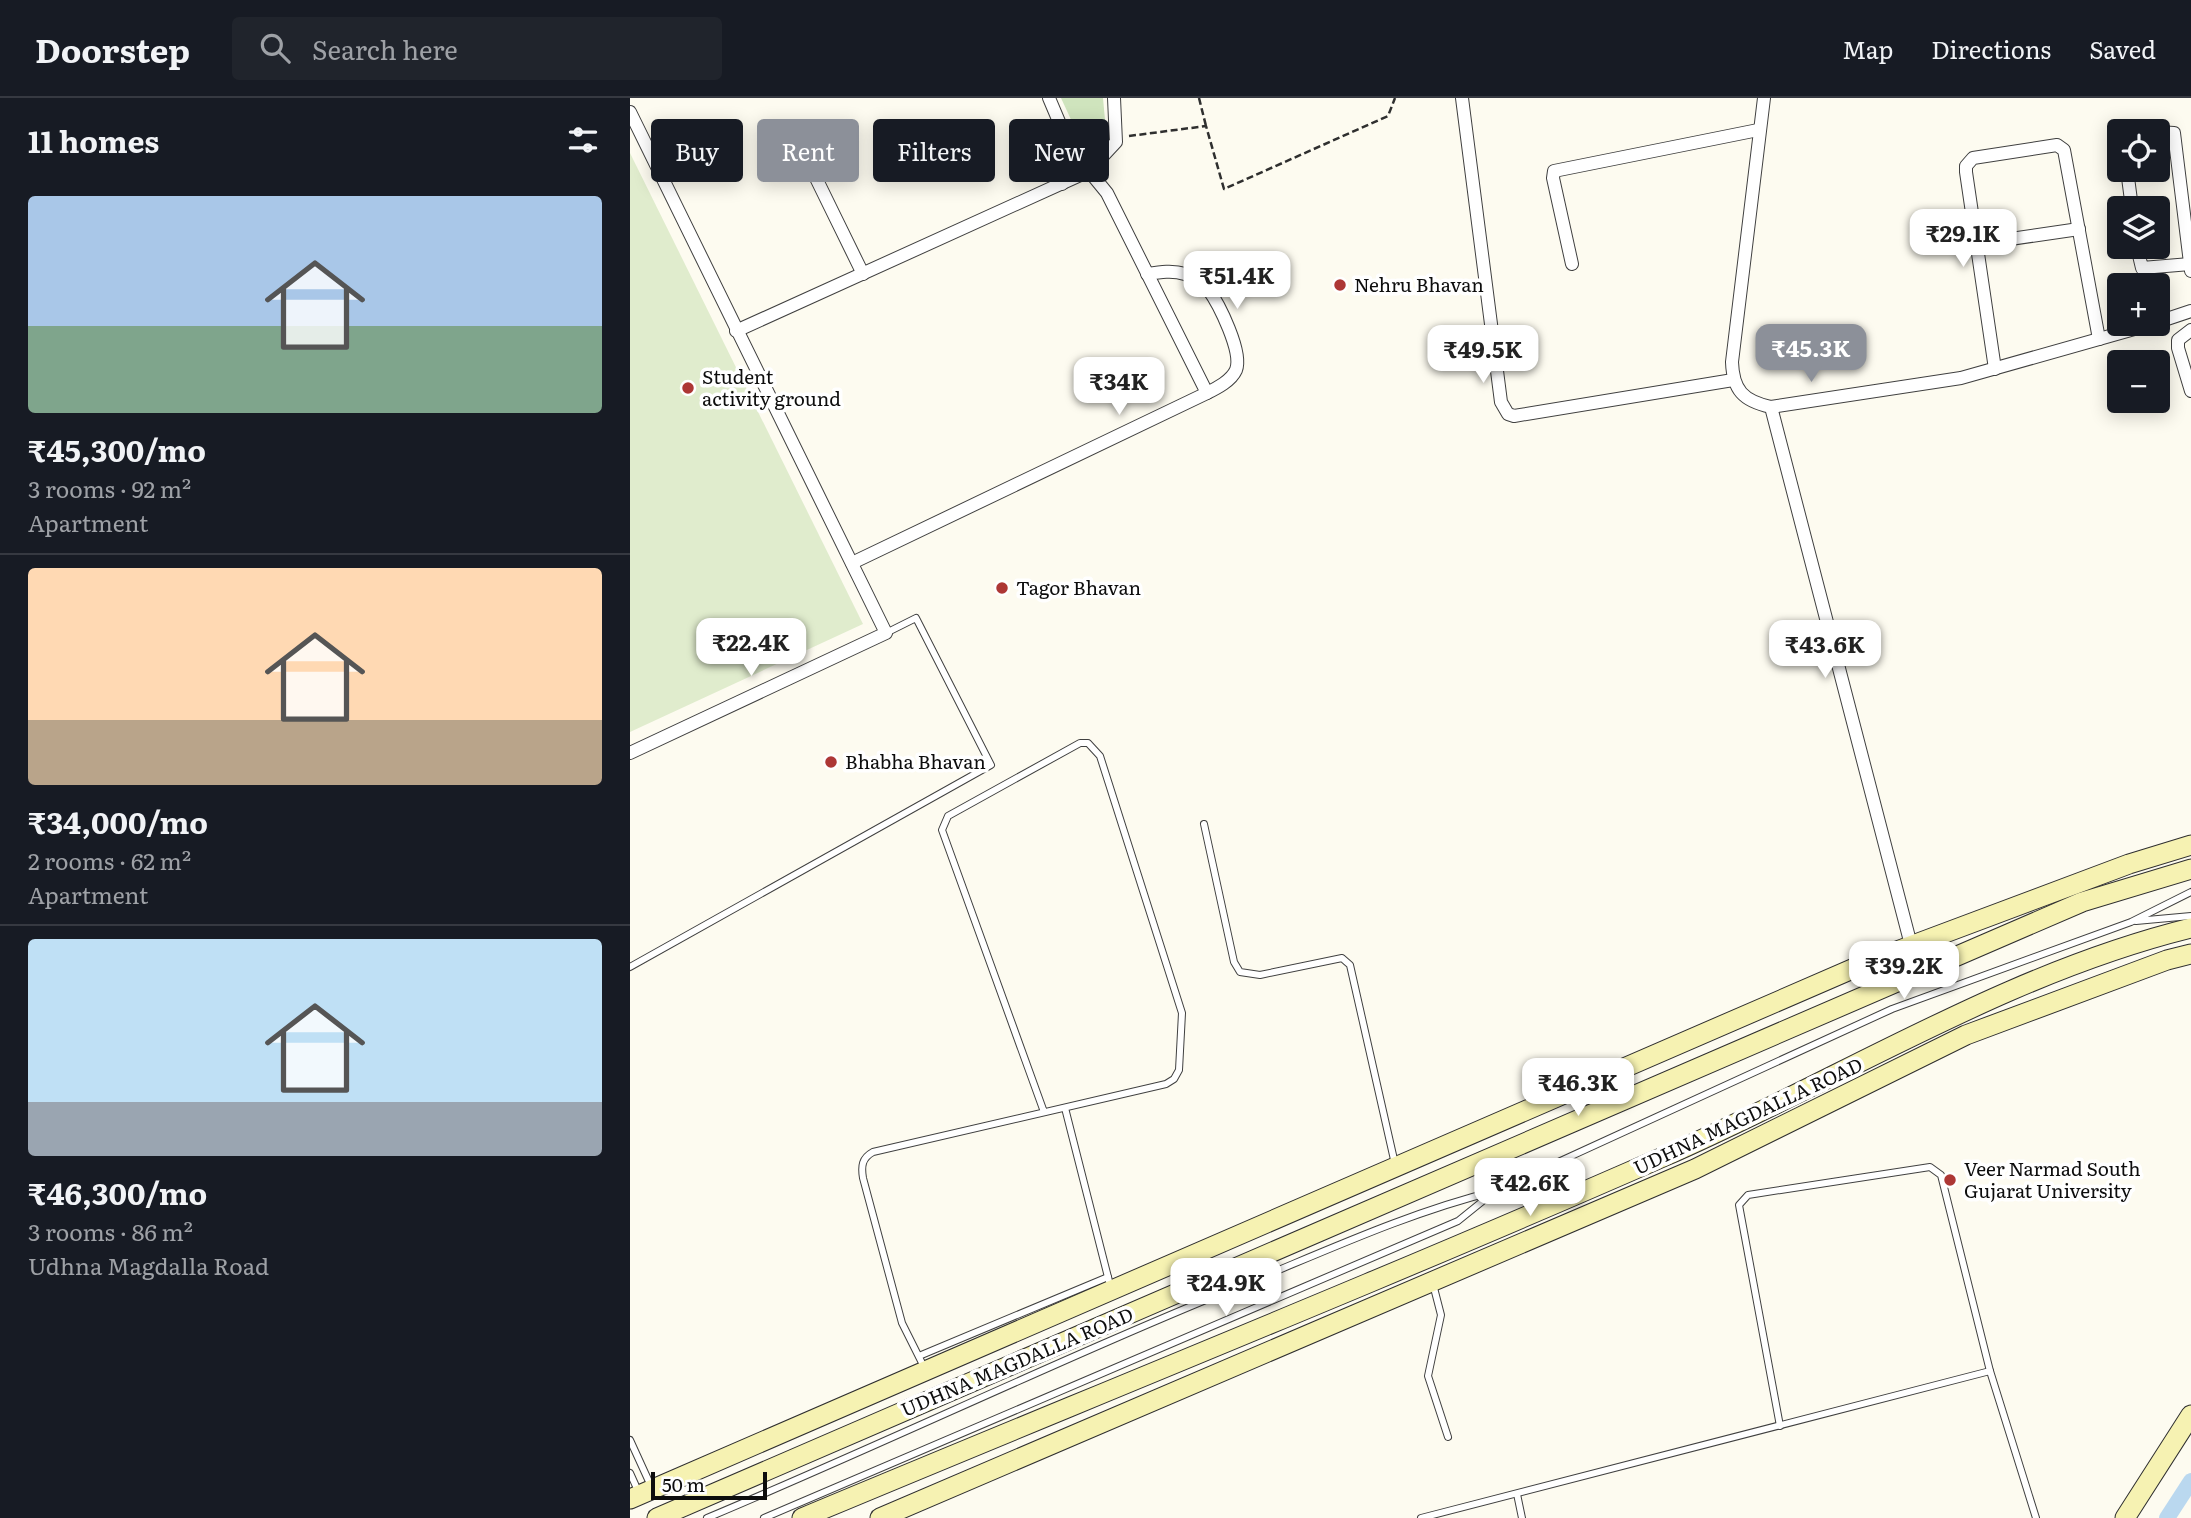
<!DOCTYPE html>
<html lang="en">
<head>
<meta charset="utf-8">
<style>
	body { margin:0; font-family:Literata,serif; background:#20242c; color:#f1f3f6; height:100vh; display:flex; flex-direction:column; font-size:26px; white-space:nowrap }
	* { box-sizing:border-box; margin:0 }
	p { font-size:23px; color:#9ea1a6 }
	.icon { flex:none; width:38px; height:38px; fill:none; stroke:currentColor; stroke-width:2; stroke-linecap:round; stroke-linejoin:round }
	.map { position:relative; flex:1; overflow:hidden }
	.panel { display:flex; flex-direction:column; background:#171b24; width:630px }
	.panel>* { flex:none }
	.banner { position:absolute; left:21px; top:21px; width:665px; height:63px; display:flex; gap:14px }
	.fabs { position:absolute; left:1477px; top:21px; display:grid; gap:14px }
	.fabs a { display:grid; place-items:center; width:63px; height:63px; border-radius:7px; background:#171b24; box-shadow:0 4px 18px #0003; font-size:35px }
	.scale { position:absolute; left:21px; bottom:18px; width:116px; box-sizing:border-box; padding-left:7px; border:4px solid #0d0d0d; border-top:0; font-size:19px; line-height:24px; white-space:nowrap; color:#0d0d0d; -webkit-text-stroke:5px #fff; paint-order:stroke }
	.price { position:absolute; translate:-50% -60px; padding:0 16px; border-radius:14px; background:#fff; color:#222; font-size:23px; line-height:46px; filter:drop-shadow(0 2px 4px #0008) }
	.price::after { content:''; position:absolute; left:50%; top:42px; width:21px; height:16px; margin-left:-10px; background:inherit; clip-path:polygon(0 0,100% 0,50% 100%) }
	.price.selected { background:#8c9099; color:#fff }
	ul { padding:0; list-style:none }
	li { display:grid; align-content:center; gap:14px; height:371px; padding:0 28px }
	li+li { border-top:2px solid #363941 }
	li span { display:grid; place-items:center; height:217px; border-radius:7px; color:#555 }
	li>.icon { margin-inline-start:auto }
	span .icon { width:126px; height:126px; fill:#fffc; stroke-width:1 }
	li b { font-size:30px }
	h2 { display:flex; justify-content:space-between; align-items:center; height:84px; padding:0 28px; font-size:30px }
	.pill { padding:0 24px; border-radius:7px; background:#171b24; box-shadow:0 4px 18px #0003; font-size:24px; line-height:63px }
	.pill.selected { background:#8c9099; color:#fff }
	header { display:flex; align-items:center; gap:42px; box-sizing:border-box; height:98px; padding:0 35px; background:#171b24; border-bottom:2px solid #363941 }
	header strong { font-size:33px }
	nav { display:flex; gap:38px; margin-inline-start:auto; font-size:24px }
	.search { width:490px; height:63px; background:#20242c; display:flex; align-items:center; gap:18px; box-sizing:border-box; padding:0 24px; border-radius:7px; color:#9ea1a6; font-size:26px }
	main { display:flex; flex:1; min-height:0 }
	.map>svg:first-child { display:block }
	.green { fill:#cfe4bd }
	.pitch { fill:#e0eccd }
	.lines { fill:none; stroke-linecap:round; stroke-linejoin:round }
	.canal { stroke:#bad8ef; stroke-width:16 }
	.lane-casing { stroke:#404040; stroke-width:8 }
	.street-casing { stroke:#404040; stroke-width:14 }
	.secondary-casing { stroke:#2f2f2f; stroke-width:21 }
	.path { stroke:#2f2f2f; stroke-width:2.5; stroke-dasharray:7 3.5; stroke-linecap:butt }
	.lane { stroke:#fff; stroke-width:6 }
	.street { stroke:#fff; stroke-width:12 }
	.secondary { stroke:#f6f2b2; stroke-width:19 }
	.poi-dot { fill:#ad3735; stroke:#fff; stroke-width:2.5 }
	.labels { text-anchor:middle; stroke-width:7; stroke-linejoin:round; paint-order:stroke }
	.poi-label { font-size:19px; fill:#0d0d0d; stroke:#fff; text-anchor:start }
	.street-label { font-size:19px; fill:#0d0d0d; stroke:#fff }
</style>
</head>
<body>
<header>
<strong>Doorstep</strong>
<div class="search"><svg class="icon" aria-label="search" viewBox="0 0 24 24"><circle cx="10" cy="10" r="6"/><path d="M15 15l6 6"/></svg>Search here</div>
<nav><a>Map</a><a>Directions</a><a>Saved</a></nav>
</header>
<main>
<section class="panel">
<h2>11 homes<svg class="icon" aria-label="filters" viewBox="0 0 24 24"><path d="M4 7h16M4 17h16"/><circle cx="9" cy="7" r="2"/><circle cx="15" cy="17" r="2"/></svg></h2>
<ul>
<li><span style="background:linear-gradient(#a9c7e8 60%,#7fa58c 0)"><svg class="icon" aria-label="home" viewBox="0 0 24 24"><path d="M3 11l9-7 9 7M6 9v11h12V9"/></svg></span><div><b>₹45,300/mo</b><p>3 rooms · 92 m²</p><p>Apartment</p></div></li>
<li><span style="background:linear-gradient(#ffd9b3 70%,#b9a48a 0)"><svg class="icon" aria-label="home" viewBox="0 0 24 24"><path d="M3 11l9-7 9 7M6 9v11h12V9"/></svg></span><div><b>₹34,000/mo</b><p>2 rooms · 62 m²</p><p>Apartment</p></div></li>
<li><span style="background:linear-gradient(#bfe0f5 75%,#9aa5b1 0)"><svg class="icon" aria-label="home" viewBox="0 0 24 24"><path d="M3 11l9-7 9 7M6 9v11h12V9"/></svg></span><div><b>₹46,300/mo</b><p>3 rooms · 86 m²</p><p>Udhna Magdalla Road</p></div></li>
</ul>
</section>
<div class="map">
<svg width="1561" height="1420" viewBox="0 0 1561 1420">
	<rect width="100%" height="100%" fill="#fdfbf0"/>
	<!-- green -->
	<polygon class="green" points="431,0 473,0 476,33 472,45 456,54"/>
	<!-- pitch -->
	<polygon class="pitch" points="0,55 233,526 0,634"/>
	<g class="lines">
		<!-- canal -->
		<polyline class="canal" points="1537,1420 1561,1383"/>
		<defs>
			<g id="lane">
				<polyline points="574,726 604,864 610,874 630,877 712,860 720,867 765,1066"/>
				<polyline points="1506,823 1561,818"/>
				<polyline points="0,869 361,667 286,520 256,535"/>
				<polyline points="435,1010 479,1183"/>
				<polyline points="803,1186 811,1217 798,1278 818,1339"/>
				<polyline points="289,1258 478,1179"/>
				<path d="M295 1271 272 1225 233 1080C231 1068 232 1060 243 1054L536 986 544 981 549 972 552 915 470 658 458 645H450L318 718 312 732 414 1014"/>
				<polyline points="1150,1328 1109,1107 1118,1097 1300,1069 1311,1077 1360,1273 1406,1420"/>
				<polyline points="0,1342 21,1388"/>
				<polyline points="0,1375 9,1395"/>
				<polyline points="887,1396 892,1420"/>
				<path d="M77 1420C263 1342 445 1254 632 1179 709 1147 785 1113 865 1093L1262 911 1501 824 1561 794"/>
				<polyline points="134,1420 828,1123 864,1094"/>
				<polyline points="791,1420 1360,1273"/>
			</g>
			<g id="street">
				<polyline points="419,0 430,26 432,86"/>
				<polyline points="832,0 871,304 878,316 884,318 1103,282"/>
				<path d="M1134 0 1102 264C1103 292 1113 303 1141 309L1331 280 1522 226"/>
				<polyline points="0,14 256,535 0,655"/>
				<polyline points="1528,34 1544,35 1561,173"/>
				<polyline points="1497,72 1502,110"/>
				<polyline points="186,80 233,176"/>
				<polyline points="1346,146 1449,131"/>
				<polyline points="1507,149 1512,170 1560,166"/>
				<polyline points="942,166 923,80 924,73 1128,32"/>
				<path d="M517 176C530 174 543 172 555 176 562 179 573 185 578 191 589 206 613 254 606 272 601 283 587 290 577 295"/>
				<polyline points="1528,224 1561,213"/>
				<polyline points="1561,232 1548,242 1548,250 1561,293"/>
				<polyline points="106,233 459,73 486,44 484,0"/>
				<polyline points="1365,271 1336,74 1336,68 1343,60 1427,47 1434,52 1469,241"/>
				<polyline points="1141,309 1281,847"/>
				<polyline points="222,465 577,295 477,95 459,73"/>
			</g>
			<g id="secondary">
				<polyline points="0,1401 1243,862 1499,766 1561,747"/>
				<polyline points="27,1420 1452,804 1561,771"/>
				<path d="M172 1420C459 1300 748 1184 1033 1059 1208 983 1374 876 1561 830"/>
				<polyline points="250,1420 1065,1071 1336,937 1537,862 1561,856"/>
				<polyline points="1495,1420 1561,1317"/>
			</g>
		</defs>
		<!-- lane casing -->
		<use href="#lane" class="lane-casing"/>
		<!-- street casing -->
		<use href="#street" class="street-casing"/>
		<!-- secondary casing -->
		<use href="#secondary" class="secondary-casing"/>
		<!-- path -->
		<g class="path">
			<polyline points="569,0 576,28"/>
			<polyline points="499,38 576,28 594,91 758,18 765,0"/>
		</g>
		<!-- lane -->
		<use href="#lane" class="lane"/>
		<!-- street -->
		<use href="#street" class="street"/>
		<!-- secondary -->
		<use href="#secondary" class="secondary"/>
	</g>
	<!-- markers -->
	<g class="poi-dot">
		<circle cx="710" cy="187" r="7"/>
		<circle cx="58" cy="290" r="7"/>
		<circle cx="372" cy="490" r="7"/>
		<circle cx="201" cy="664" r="7"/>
		<circle cx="1320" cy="1082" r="7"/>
	</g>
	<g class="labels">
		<!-- poi labels -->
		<g class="poi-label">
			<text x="724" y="194">Nehru Bhavan</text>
			<text x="72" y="286">Student<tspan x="72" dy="22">activity ground</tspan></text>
			<text x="386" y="497">Tagor Bhavan</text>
			<text x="215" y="671">Bhabha Bhavan</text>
			<text x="1334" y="1078">Veer Narmad South<tspan x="1334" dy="22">Gujarat University</tspan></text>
		</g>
		<!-- street labels -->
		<g class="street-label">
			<text transform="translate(1118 1018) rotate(-25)" y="7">UDHNA MAGDALLA ROAD</text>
			<text transform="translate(387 1264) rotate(-23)" y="7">UDHNA MAGDALLA ROAD</text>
		</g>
	</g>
</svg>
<div class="fabs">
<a><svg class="icon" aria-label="locate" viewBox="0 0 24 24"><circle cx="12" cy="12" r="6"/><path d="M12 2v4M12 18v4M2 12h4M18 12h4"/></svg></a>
<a><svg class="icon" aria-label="layers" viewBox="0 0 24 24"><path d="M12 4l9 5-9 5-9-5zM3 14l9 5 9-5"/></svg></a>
<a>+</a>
<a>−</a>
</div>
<div class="scale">50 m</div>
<b class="price" style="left:1333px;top:171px">₹29.1K</b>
<b class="price" style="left:607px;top:213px">₹51.4K</b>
<b class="price selected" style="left:1181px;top:286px">₹45.3K</b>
<b class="price" style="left:853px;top:287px">₹49.5K</b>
<b class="price" style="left:489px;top:319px">₹34K</b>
<b class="price" style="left:121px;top:580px">₹22.4K</b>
<b class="price" style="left:1195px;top:582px">₹43.6K</b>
<b class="price" style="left:1274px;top:903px">₹39.2K</b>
<b class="price" style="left:948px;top:1020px">₹46.3K</b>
<b class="price" style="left:900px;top:1120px">₹42.6K</b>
<b class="price" style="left:596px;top:1220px">₹24.9K</b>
<div class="banner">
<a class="pill">Buy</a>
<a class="pill selected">Rent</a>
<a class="pill">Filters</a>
<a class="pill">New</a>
</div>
</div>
</main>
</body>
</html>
